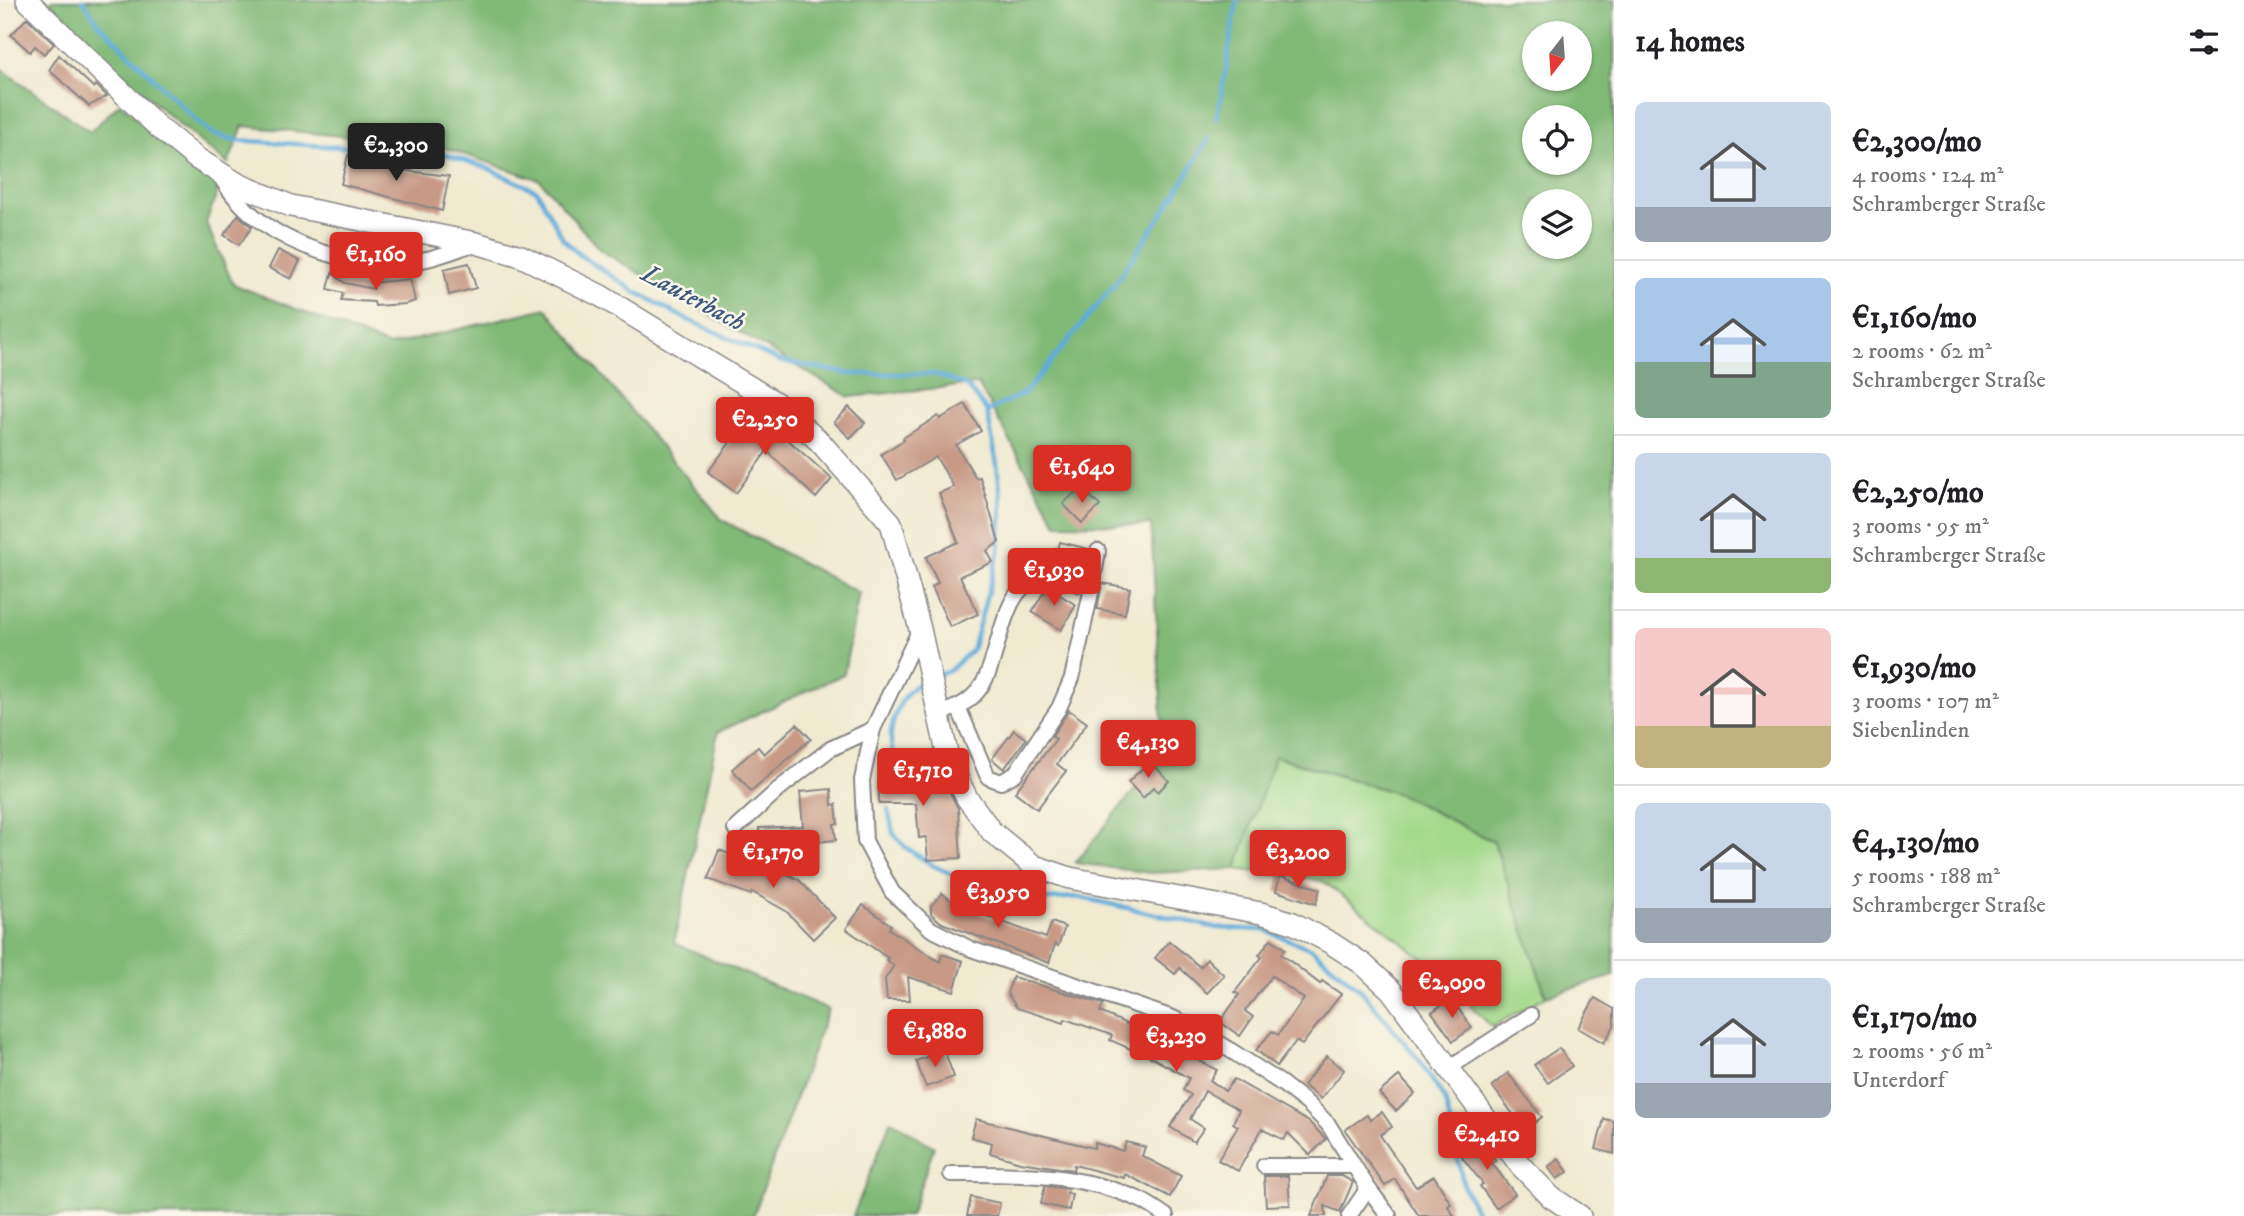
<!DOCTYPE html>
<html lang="en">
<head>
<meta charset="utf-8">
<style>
	body { margin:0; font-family:"IM FELL DW Pica",serif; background:#f2f2f2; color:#202124; height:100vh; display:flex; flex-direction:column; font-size:26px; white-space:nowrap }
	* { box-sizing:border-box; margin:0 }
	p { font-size:23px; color:#757577 }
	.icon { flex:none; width:38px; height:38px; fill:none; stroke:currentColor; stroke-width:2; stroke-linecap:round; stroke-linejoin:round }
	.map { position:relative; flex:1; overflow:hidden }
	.drawer { display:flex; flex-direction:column; background:#fff; width:630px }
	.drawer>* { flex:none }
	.needle { width:46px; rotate:197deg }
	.fabs { position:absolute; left:1522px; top:21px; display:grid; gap:14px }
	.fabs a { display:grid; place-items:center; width:70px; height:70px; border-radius:50%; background:#fff; box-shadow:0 2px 5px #0004; font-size:35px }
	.price { position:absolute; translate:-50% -60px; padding:0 16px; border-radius:7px; background:#d93025; color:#fff; font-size:23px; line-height:46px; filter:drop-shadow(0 2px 4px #0008) }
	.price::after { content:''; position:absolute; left:50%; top:42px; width:21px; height:16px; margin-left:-10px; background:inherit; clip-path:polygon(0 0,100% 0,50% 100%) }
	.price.on { background:#222; color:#fff }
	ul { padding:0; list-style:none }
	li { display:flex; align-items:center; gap:21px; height:175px; padding:0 21px }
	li+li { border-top:2px solid #e0e0e0 }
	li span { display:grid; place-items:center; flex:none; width:196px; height:140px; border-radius:10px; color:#555 }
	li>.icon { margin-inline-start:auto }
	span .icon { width:84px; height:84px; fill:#fffc; stroke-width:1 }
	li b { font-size:30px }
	h2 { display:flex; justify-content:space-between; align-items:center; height:84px; padding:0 21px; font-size:30px }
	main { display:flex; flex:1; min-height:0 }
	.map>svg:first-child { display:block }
	.green { fill:#a2d98b; stroke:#627e63; stroke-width:2 }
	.forest { fill:#81b977; stroke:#526e59; stroke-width:2; fill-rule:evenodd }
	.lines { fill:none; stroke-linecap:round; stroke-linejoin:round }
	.stream { stroke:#61acda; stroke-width:4.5 }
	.building { fill:#c89a85 }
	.street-casing { stroke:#898686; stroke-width:18 }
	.secondary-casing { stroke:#898686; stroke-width:24 }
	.street { stroke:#fff; stroke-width:14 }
	.secondary { stroke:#fff; stroke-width:21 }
	.labels { text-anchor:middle; stroke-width:5; stroke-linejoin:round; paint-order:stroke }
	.water-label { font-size:26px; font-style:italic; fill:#3b597b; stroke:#fbf7ec }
</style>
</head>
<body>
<main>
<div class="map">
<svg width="1614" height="1216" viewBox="0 0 1614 1216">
	<rect width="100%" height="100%" fill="#fbf7ec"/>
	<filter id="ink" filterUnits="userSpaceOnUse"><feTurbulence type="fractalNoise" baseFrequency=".0143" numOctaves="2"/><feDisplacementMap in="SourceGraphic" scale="14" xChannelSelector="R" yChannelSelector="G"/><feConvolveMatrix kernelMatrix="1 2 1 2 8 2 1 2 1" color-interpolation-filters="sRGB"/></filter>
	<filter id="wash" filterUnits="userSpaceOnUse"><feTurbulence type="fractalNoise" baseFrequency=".00686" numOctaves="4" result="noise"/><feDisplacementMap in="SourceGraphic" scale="28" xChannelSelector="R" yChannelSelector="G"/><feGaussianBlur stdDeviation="1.57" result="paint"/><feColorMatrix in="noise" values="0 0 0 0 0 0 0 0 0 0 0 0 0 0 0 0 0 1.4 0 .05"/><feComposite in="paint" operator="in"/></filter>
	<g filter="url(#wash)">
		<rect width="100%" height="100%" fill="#f0ead1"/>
		<!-- green -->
		<polygon class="green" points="1274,756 1399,794 1494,842 1546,996 1492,1027 1431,965 1323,881 1236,869"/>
		<!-- forest -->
		<g class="forest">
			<path d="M51 0H1614V976L1546 996 1494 842 1399 794 1275 756 1236 869 1150 873 1075 863 1164 754 1151 525 1057 524 978 384 849 397 600 250 540 180 439 146 243 126 228 164C162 113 108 61 50 2ZM1535 33H1580V79H1535ZM1535 117H1580V163H1535ZM1535 201H1580V247H1535Z"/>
			<polygon points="0,68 90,132 120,103 219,187 206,223 233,284 389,346 546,308 722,520 859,593 844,674 718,732 674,943 828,1009 753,1216 0,1216"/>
			<polygon points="891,1120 934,1147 910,1216 853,1216"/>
		</g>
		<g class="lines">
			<!-- stream -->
			<g class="stream">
				<polyline points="83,0 99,24 197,121 213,134 236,140 444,154 485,167 537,191 563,239 580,255 636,292 684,318 780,361 851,374 935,374 967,386 987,411 997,464 1002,506 999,551 972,650 949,671 937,676"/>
				<polyline points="1216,118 1220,104 1237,0"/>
				<polyline points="988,411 1026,392 1114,285 1175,195 1209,138"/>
				<path d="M893 756C892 749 890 740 891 733 894 712 905 687 926 680"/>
				<polyline points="888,809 893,833 906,848 934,866 954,875 1002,885 1038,900 1078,897 1218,928 1264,930 1312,949 1360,989 1419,1060 1445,1100 1464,1187 1476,1211 1481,1216"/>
			</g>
		</g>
		<g id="blocks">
			<!-- building -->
			<g class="building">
				<polygon points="27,18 54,44 44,54 35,46 30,52 11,35"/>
				<polygon points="59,55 94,88 96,85 107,96 89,106 49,70"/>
				<polygon points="348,155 408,171 449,176 442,211 341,184"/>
				<polygon points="238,215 252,227 239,245 224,235"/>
				<polygon points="278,250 300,261 291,279 269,268"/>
				<polygon points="469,263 476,288 449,295 444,269"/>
				<polygon points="332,273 345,283 373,289 372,283 410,279 415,301 406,304 375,306 374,302 341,300 343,293 328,289"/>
				<polygon points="965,404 981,431 956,445 976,478 980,477 999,542 987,551 993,562 960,576 978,614 950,627 932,587 938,583 926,557 958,542 939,493 954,487 936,457 897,480 881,454 904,440 903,438 938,416 940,419"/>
				<polygon points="849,407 865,423 850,438 834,422"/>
				<polygon points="748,411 778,431 832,479 816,498 767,451 736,493 708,472 737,433 735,431"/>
				<polygon points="1081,487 1100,506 1082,523 1063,504"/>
				<polygon points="1060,542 1089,549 1085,573 1054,566"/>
				<polygon points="1102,583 1130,588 1125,614 1097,609"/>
				<polygon points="1047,587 1076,605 1061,630 1032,612"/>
				<polygon points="1069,710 1087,723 1057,764 1066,771 1037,809 1015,792 1056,739 1052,736"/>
				<polygon points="797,724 811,739 751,791 732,769 758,747 764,754"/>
				<polygon points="1014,730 1026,739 1004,769 992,759"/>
				<polygon points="1150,761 1169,781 1158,792 1154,787 1143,798 1128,782"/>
				<polygon points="879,763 920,763 921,790 948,789 958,808 961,858 928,860 926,837 919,838 916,804 879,804"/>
				<polygon points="831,789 832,805 836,804 838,824 834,824 836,840 791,844 791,852 760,853 759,828 803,826 800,792"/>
				<polygon points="719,850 761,866 761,860 799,880 835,918 813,939 786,911 752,892 751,895 708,879"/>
				<polygon points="1280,876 1320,889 1316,904 1276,891"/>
				<polygon points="942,893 968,914 970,910 1046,938 1052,922 1065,927 1058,946 1055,944 1049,963 942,923 931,914 931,906"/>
				<polygon points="863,905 891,925 889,929 940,962 942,954 963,961 954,991 908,977 910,1000 887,1000 885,979 894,965 886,960 888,958 846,929"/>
				<polygon points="1271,939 1285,949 1281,954 1320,984 1322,981 1341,994 1302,1045 1296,1041 1277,1066 1256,1050 1272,1031 1278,1035 1304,999 1272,976 1245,1011 1253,1017 1240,1036 1220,1022 1239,995 1235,992 1262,957 1259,955"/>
				<polygon points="1169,941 1200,967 1207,959 1224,975 1207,993 1180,968 1175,974 1155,958"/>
				<polygon points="1013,977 1103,1004 1100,1012 1151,1035 1217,1070 1210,1080 1225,1091 1234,1079 1309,1122 1326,1139 1310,1155 1288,1133 1284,1140 1262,1129 1238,1171 1218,1160 1238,1126 1233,1123 1239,1110 1205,1091 1190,1119 1204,1128 1194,1142 1170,1127 1191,1095 1183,1090 1189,1078 1136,1049 1135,1051 1110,1040 1112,1035 1065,1019 1064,1023 1017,1008 1007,993"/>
				<polygon points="1451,998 1472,1028 1453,1041 1432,1012"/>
				<polygon points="1595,998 1614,1009 1614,1026 1604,1043 1578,1028"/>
				<polygon points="1559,1048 1572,1066 1548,1083 1534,1065"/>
				<polygon points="944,1050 954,1077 926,1087 916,1061"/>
				<polygon points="1327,1056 1344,1070 1321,1099 1303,1085"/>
				<polygon points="1508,1073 1542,1117 1525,1130 1492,1086"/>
				<polygon points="1399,1076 1415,1093 1396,1111 1379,1093"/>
				<polygon points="1382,1112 1392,1127 1380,1135 1416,1187 1434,1176 1451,1204 1448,1206 1454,1216 1419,1216 1395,1179 1385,1186 1345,1130 1367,1115 1370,1120"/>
				<polygon points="976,1119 1094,1148 1095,1143 1123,1151 1126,1142 1145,1147 1142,1156 1181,1176 1170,1197 1125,1174 1124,1178 1074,1165 1073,1170 1020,1162 990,1153 992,1143 971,1137"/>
				<polygon points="1604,1119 1614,1121 1614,1154 1596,1149"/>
				<polygon points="1477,1136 1496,1161 1492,1163 1515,1194 1496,1208 1480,1186 1483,1184 1462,1157 1464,1156 1459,1149"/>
				<polygon points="1559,1159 1568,1172 1557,1179 1548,1167"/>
				<polygon points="1264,1176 1288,1176 1290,1205 1266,1206"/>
				<polygon points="1327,1176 1342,1176 1353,1182 1340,1212 1325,1206 1326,1216 1311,1216"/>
				<polygon points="1045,1186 1068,1189 1067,1193 1072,1194 1069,1210 1041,1204"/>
				<polygon points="971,1197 1000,1203 997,1216 967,1216"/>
			</g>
		</g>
	</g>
	<g filter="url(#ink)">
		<use href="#blocks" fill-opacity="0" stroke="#898686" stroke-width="2"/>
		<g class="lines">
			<defs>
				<g id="street">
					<path d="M220 176C258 241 345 270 416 261 435 259 455 250 473 244"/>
					<polyline points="1092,588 1098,551"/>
					<polyline points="920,629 873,729 862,780 865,841 892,892 931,929 971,949 1173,1018 1213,1039 1281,1083 1308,1104 1328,1124 1368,1188 1389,1216"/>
					<path d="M938 714C956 708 971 703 982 685 1001 657 1000 582 1044 577 1056 576 1080 585 1092 588L1072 678 1059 708 1015 774 1001 782 988 777 958 707"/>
					<polyline points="735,829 780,788 830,749 873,729"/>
					<polyline points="1450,1067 1531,1015"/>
					<polyline points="1264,1166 1353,1166"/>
					<path d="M951 1174C1016 1174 1076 1172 1138 1199 1148 1203 1157 1210 1166 1216"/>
					<polyline points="1349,1216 1368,1188"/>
				</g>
				<polyline id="secondary" points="27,0 158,127 196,158 238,184 291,206 476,243 521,256 601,296 776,403 820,442 891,523 920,629 949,762 967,798 992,832 1034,866 1070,878 1261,913 1293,923 1331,943 1363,964 1391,990 1520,1165 1551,1197 1580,1216"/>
			</defs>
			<!-- street casing -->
			<use href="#street" class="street-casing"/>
			<!-- secondary casing -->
			<use href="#secondary" class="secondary-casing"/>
			<!-- street -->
			<use href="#street" class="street"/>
			<!-- secondary -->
			<use href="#secondary" class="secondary"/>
		</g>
	</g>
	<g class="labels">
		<!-- water labels -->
		<g class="water-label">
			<text transform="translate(694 297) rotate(28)" y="9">Lauterbach</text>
		</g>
	</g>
</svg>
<div class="fabs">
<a><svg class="needle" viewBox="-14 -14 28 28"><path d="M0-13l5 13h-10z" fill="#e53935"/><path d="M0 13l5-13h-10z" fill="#757577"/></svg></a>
<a><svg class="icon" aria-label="locate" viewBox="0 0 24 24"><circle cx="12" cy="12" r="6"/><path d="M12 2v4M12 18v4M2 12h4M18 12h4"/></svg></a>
<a><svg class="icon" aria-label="layers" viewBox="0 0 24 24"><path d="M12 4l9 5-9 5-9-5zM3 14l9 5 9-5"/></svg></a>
</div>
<b class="price on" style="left:396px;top:183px">€2,300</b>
<b class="price" style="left:376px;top:292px">€1,160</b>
<b class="price" style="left:765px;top:457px">€2,250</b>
<b class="price" style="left:1082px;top:505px">€1,640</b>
<b class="price" style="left:1054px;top:608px">€1,930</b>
<b class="price" style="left:1148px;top:780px">€4,130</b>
<b class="price" style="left:923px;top:808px">€1,710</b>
<b class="price" style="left:773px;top:890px">€1,170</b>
<b class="price" style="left:1298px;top:890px">€3,200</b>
<b class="price" style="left:998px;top:930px">€3,950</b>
<b class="price" style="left:1452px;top:1020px">€2,090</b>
<b class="price" style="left:935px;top:1069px">€1,880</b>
<b class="price" style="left:1176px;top:1074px">€3,230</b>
<b class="price" style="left:1487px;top:1172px">€2,410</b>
</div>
<section class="drawer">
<h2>14 homes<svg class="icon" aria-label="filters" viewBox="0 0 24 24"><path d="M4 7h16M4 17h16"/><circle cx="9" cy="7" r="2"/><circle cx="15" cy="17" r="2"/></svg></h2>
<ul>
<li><span style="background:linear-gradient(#c9d6e8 75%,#9aa5b1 0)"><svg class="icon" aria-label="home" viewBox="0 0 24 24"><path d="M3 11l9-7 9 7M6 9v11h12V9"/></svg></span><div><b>€2,300/mo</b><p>4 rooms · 124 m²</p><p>Schramberger Straße</p></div></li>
<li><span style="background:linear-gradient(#a9c7e8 60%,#7fa58c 0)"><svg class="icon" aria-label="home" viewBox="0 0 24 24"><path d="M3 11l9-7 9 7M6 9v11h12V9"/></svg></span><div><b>€1,160/mo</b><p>2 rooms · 62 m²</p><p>Schramberger Straße</p></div></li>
<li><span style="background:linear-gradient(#c9d6e8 75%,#8fb573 0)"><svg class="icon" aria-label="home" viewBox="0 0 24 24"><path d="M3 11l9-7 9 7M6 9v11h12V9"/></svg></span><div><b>€2,250/mo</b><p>3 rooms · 95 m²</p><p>Schramberger Straße</p></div></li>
<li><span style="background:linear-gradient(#f6c9c9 70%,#c2b280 0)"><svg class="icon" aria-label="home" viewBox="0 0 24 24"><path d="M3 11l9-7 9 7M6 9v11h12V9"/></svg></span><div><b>€1,930/mo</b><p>3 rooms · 107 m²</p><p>Siebenlinden</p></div></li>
<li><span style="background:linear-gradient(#c9d6e8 75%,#9aa5b1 0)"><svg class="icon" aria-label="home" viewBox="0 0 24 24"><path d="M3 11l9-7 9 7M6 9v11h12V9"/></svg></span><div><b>€4,130/mo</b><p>5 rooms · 188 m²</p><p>Schramberger Straße</p></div></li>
<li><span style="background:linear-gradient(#c9d6e8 75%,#9aa5b1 0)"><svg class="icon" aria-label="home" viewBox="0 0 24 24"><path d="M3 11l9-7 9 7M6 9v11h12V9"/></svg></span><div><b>€1,170/mo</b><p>2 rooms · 56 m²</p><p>Unterdorf</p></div></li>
</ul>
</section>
</main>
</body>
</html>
